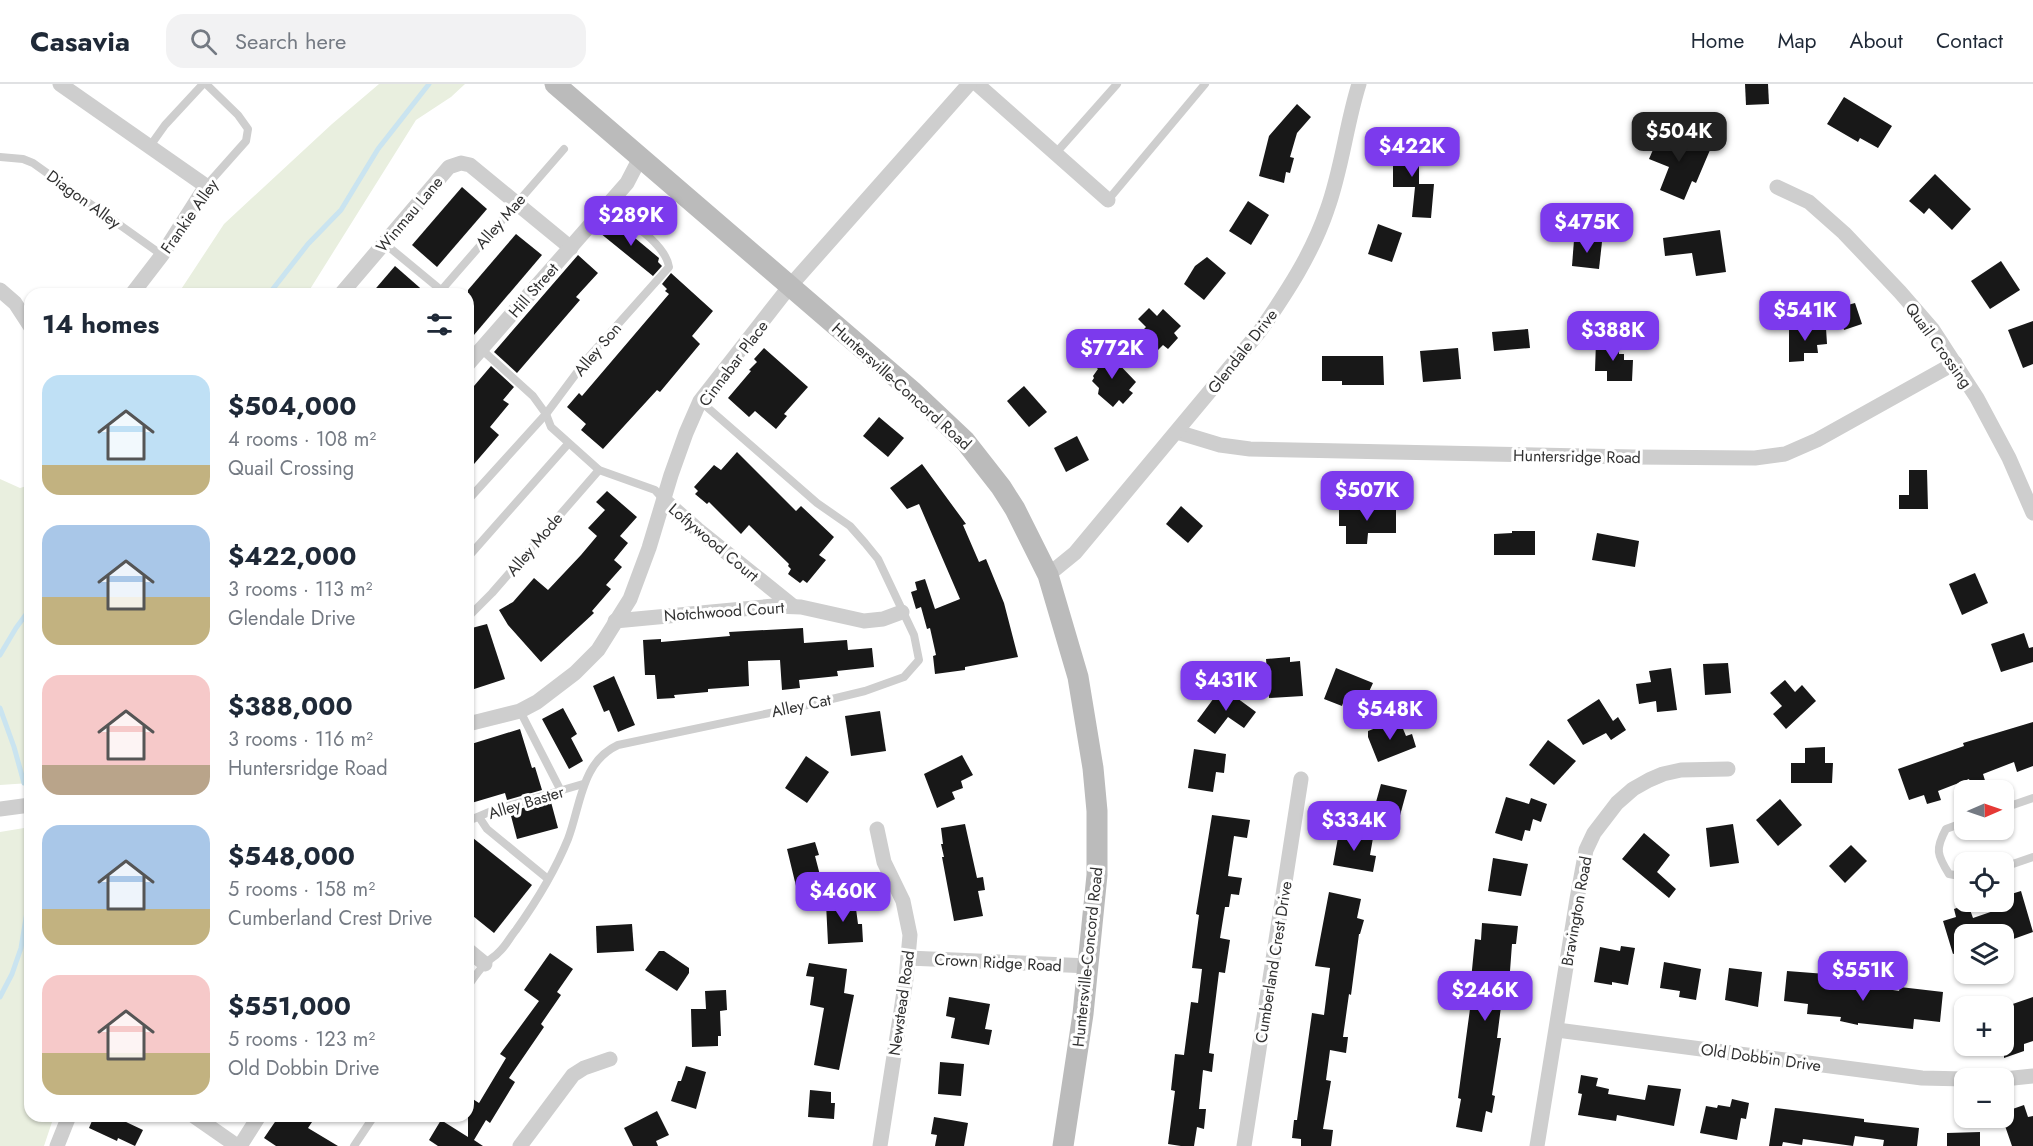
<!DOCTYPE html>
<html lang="en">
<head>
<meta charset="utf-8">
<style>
	body { margin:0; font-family:Jost,sans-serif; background:#f2f2f3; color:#1f2937; height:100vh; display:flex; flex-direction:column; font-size:22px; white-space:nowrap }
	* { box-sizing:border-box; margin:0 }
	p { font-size:20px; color:#747a83 }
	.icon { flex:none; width:33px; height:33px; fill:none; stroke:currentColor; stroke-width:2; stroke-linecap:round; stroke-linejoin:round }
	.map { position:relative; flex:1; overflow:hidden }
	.drawer { position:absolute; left:24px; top:204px; width:450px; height:834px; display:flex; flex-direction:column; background:#fff; border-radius:18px; box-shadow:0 2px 4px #0004 }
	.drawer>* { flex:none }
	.needle { width:39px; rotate:88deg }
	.buttons { position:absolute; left:1954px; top:696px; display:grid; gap:12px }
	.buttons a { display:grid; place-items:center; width:60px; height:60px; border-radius:12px; background:#fff; box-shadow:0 2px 4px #0004; font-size:30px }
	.price { position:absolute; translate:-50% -51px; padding:0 14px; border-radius:12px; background:#7c3aed; color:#fff; font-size:20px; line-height:39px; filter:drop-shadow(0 2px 3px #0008) }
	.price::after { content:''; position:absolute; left:50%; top:36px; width:18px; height:14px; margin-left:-9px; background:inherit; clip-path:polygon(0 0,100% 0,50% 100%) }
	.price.active { background:#222; color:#fff }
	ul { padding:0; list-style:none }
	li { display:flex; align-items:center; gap:18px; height:150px; padding:0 18px }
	li span { display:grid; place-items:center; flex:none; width:168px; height:120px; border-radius:18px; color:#555 }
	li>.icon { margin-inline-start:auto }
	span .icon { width:72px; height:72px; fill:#fffc; stroke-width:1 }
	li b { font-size:26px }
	h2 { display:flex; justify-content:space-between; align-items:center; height:72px; padding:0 18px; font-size:26px }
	header { display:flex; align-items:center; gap:36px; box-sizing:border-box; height:84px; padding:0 30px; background:#fff; border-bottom:2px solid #e0e1e3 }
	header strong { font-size:28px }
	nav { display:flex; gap:33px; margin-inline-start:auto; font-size:21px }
	.search { width:420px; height:54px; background:#f2f2f3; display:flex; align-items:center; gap:15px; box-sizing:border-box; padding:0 21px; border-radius:18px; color:#747a83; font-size:22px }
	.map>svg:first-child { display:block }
	.green { fill:#e9efdf }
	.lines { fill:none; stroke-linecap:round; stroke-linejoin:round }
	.stream { stroke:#cae4f0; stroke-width:5 }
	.building { fill:#181818 }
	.lane { stroke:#cecece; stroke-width:8 }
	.street { stroke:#cecece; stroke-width:15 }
	.secondary { stroke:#bbb; stroke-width:21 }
	.labels { text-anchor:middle; stroke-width:6; stroke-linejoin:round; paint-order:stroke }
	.street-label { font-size:16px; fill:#313131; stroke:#fff }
</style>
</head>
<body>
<header>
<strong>Casavia</strong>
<div class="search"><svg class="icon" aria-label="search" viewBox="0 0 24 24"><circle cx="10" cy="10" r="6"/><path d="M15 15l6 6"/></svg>Search here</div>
<nav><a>Home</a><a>Map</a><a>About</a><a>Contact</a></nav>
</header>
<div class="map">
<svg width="2033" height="1062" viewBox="0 0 2033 1062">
	<rect width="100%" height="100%" fill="#fff"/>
	<!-- green -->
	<g class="green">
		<polygon points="379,0 465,0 451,13 416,36 307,210 178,210 224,140 332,40"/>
		<polygon points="0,395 20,404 30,401 30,699 0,701"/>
		<polygon points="30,743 30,1032 54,1032 44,1062 0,1062 0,748"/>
	</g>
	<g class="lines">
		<!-- stream -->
		<g class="stream">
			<polyline points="269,210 308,160 341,126 378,65 429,0"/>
			<polyline points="0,571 16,544 30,525"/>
			<polyline points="0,624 14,663 24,699"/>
			<polyline points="0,913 12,890 21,864 30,810"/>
		</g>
	</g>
	<!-- building -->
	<g class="building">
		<polygon points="1745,0 1768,0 1769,20 1746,21"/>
		<polygon points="1844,13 1892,42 1878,64 1860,54 1858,58 1827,40"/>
		<polygon points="1297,20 1311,33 1297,49 1290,73 1294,74 1290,89 1286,88 1284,99 1259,92 1269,52"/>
		<polygon points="1661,47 1710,66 1696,99 1692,97 1684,116 1660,106 1669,83 1649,75"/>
		<polygon points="1393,60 1419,60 1419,100 1434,100 1431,134 1412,133 1415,103 1393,103"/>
		<polygon points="1935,90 1971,125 1952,146 1929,124 1924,130 1909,117"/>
		<polygon points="462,103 487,125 437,183 412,161"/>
		<polygon points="1248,117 1269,131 1251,161 1229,147"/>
		<polygon points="611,134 659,174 658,178 662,182 653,192 600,149"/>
		<polygon points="1378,140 1402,149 1392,178 1368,170"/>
		<polygon points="1720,146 1726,188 1696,192 1692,169 1665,172 1663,154"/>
		<polygon points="516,150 542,171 468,258 468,206"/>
		<polygon points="1574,156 1602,158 1599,185 1572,182"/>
		<polygon points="578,171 598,189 576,213 580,216 517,289 494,268"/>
		<polygon points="1207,173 1226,189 1204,216 1184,200 1195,182"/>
		<polygon points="2001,177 2020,206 1990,225 1971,197"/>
		<polygon points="395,182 427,210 371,210"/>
		<polygon points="671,189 713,227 692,252 700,260 660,308 657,306 603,365 581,346 586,340 567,323 579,309 582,312 669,210 665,207 667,205 662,200"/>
		<polygon points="1855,219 1862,240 1844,246 1837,224"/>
		<polygon points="1149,224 1157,232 1163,225 1181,242 1174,249 1178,254 1168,265 1163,261 1155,269 1137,252 1146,243 1138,235"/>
		<polygon points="2033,237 2033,280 2023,284 2008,246"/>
		<polygon points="1826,244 1827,260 1817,261 1818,269 1804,269 1804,277 1789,278 1789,245"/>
		<polygon points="1528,245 1530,264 1494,267 1492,248"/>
		<polygon points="1596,257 1619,258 1619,270 1624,270 1624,276 1633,276 1632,297 1607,297 1607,287 1595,287"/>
		<polygon points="764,264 808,303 784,330 787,332 776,345 755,327 749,333 728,314 751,287 749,286 757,278 754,275"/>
		<polygon points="1458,264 1461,295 1423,298 1420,267"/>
		<polygon points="1101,269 1108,275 1111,272 1136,298 1129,306 1133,309 1123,320 1119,316 1113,323 1098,310 1099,304 1092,297 1094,294 1093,292 1098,285 1091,279"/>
		<polygon points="1322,272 1383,272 1384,301 1342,301 1342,297 1322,297"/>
		<polygon points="491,282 514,303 503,316 509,320 490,343 499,351 468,387 468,338 473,332 468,327 468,309"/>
		<polygon points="1024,302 1047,328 1029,343 1007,317"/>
		<polygon points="879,333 904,354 888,373 863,352"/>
		<polygon points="1077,352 1089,376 1066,388 1054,364"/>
		<polygon points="737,368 796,427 801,422 834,453 819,471 826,476 807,499 803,496 800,499 788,490 791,485 788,482 789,480 749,441 741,450 709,418 707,420 695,410 698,407 694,403 714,381 721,386"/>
		<polygon points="922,380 966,440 963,441 979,478 986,475 1004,519 1018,573 965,583 965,586 935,590 933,572 936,571 930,544 927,545 921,523 916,525 911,508 917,506 915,498 925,495 935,525 960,515 919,420 907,425 890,404"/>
		<polygon points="1909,386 1927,386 1928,425 1899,425 1899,411 1909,411"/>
		<polygon points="607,407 637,433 620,452 628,459 614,476 622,483 606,501 611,505 592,527 594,529 541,578 508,541 499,526 513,518 534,494 548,506 581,471 597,452 588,444 605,426 596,418"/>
		<polygon points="1181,422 1203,442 1188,459 1166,440"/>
		<polygon points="1339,422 1396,422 1396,449 1368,449 1367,460 1346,460 1346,442 1339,442"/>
		<polygon points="1512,447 1535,447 1535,471 1494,471 1494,450 1512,449"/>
		<polygon points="1597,449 1639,457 1635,483 1592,476"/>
		<polygon points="1975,489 1988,519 1962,531 1949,500"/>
		<polygon points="487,540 505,595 468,607 468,545"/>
		<polygon points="803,544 804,559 847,556 848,566 872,564 874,583 837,587 838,592 799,596 800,604 782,606 780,576 748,577 749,602 708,605 708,608 674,611 675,614 657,615 655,591 645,591 643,556 661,555 661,558 730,552 729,548"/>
		<polygon points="2024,549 2029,564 2033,563 2033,578 2001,588 1991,560"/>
		<polygon points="1290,573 1290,578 1300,577 1303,612 1269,614 1266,575"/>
		<polygon points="1728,579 1731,609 1705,611 1703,580"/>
		<polygon points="1336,584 1373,599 1362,623 1344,616 1342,622 1324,615"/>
		<polygon points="1671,584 1677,626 1657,628 1656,617 1639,620 1636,600 1651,598 1649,587"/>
		<polygon points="614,592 635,641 618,648 609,626 604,628 593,602"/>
		<polygon points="1785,596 1795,608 1802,601 1816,617 1786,645 1773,630 1782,622 1770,609"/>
		<polygon points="1222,603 1256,628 1244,644 1228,633 1215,650 1197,637"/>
		<polygon points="1599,615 1613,637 1618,633 1626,646 1611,656 1606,649 1583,661 1567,636"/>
		<polygon points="563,624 577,650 571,654 583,677 569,685 542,635"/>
		<polygon points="880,627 886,667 851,672 845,632"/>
		<polygon points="1399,635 1406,652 1412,650 1416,663 1378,678 1368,653 1368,647"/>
		<polygon points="2033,638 2033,682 2017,688 2014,678 1983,690 1987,703 1977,706 1973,706 1969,695 1938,707 1941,716 1927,720 1924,711 1909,716 1898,685 1964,662 1963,659"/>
		<polygon points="520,645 532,684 535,683 542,706 507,716 505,709 468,720 468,661"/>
		<polygon points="1548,656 1576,677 1554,701 1529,681"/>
		<polygon points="1825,663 1825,679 1833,679 1832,699 1791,699 1791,679 1805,679 1805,664"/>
		<polygon points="1194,665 1226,670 1224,689 1216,688 1213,708 1188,704"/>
		<polygon points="962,671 973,691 961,697 963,704 952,708 955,715 937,724 924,690"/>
		<polygon points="806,672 829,688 807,719 785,704"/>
		<polygon points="1381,700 1407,706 1399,735 1373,729"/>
		<polygon points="1506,713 1529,720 1531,714 1547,720 1541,738 1533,735 1530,747 1525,746 1522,757 1495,749"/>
		<polygon points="1780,715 1802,741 1778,762 1756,736"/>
		<polygon points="545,717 546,719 551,718 558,744 517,755 510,728"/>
		<polygon points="1212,731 1250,736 1247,754 1234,752 1228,792 1242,794 1239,811 1231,810 1229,823 1225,823 1220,854 1230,856 1225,889 1219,888 1209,969 1214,970 1212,988 1203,986 1199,1025 1206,1025 1204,1045 1197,1043 1194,1062 1181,1062 1168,1060 1175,1007 1171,1006 1175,970 1184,971 1191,918 1198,919 1202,885 1192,884 1199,831 1196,830"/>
		<polygon points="965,740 977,794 983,793 985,806 978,807 983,832 954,837 942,773 944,773 941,760 943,760 941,744"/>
		<polygon points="1733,740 1739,779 1710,783 1706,744"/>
		<polygon points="1339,748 1373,754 1370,771 1376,772 1373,788 1333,781"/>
		<polygon points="1644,749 1670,771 1657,788 1676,805 1669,814 1622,775"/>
		<polygon points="468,750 532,801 494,849 468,828"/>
		<polygon points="815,758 819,771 815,772 821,795 796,802 787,765"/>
		<polygon points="1851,761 1867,777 1845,799 1829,782"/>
		<polygon points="1493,774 1528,780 1521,812 1488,807"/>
		<polygon points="2021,807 2033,848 2005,858 2004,850 1965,850 1965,866 1953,870 1943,837 1956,833 1954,825 1968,820 1973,834 2011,821 2008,811"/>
		<polygon points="1329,808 1361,815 1357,834 1364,836 1360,850 1359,850 1351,911 1349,910 1343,953 1348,953 1346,969 1330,966 1326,996 1331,997 1323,1045 1333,1046 1331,1062 1301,1062 1301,1055 1292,1054 1294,1036 1297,1036 1312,929 1324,931 1330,884 1315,882"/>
		<polygon points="855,817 858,840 862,840 863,858 828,860 826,819"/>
		<polygon points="1482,839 1518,842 1516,860 1512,860 1510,887 1515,888 1513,908 1503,907 1497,954 1501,954 1492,1011 1495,1012 1492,1029 1486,1027 1482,1048 1456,1043 1461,1015 1458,1014 1472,910 1463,909 1465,895 1471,896 1475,855 1481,856"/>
		<polygon points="632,840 634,867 597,869 596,842"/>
		<polygon points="1621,862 1635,864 1628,901 1612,898 1612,901 1594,898 1600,863 1620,867"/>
		<polygon points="659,867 664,867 689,884 689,889 677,907 645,886"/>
		<polygon points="550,869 573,885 557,908 561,911 541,940 544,943 509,994 515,998 490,1039 486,1036 474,1056 483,1062 438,1062 429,1056 441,1036 468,1053 468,1012 479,1019 506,974 500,970 539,917 524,906"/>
		<polygon points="1664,878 1701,885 1696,916 1679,913 1680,907 1660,904"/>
		<polygon points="809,879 847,885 844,909 854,911 839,986 814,981 824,924 810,921 814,893 806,892"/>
		<polygon points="1729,884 1762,888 1758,923 1725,916"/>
		<polygon points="1787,887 1826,890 1825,900 1867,907 1868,902 1899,907 1900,903 1943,908 1940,938 1914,935 1913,945 1858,939 1858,941 1840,937 1841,933 1807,930 1808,920 1784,917"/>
		<polygon points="726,906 727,926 720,927 721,952 718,952 718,962 692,963 691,925 706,925 705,907"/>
		<polygon points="949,913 990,920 985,945 992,946 989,961 951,954 955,934 946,932"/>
		<polygon points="2033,913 2033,957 2024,960 2024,967 2004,974 2004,923"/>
		<polygon points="940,978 964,980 961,1012 938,1010"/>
		<polygon points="686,982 706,988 696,1025 671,1017 678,997 681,997"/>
		<polygon points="1581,991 1598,994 1596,1002 1609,1005 1608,1010 1645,1016 1648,1001 1681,1005 1674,1042 1617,1031 1616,1037 1578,1031 1582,1010 1578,1009"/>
		<polygon points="810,1006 831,1008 831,1019 835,1019 834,1035 808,1033"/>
		<polygon points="1732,1015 1749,1019 1746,1035 1741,1034 1737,1056 1700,1049 1706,1022 1717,1024 1718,1021 1730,1023"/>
		<polygon points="2024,1021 2028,1033 2033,1032 2033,1062 2012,1062 2004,1039 2004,1028"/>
		<polygon points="1775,1024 1864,1035 1864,1038 1919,1044 1917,1062 1883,1062 1884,1056 1855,1052 1853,1062 1803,1055 1802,1061 1783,1058 1782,1062 1769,1062"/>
		<polygon points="657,1027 669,1051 656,1057 658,1062 633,1062 624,1044"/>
		<polygon points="94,1032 127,1032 124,1037 143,1046 135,1062 118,1054 117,1057 89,1044"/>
		<polygon points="279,1032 316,1032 308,1044 338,1062 276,1062 264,1054"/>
		<polygon points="934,1033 968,1039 964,1062 935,1062 937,1051 931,1050"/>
		<polygon points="1980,1048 1980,1062 1947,1062 1947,1049"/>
	</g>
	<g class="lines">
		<!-- lane -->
		<g class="lane">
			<polyline points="206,0 238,31 248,45 246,57 206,102"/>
			<polyline points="150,62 165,41 203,0"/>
			<polyline points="1055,70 1117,0"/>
			<polyline points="0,73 23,75 33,79 162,171"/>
			<polyline points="1108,116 1205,0"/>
			<polyline points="384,159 441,206"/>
			<polyline points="438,210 564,65"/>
			<polyline points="481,265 533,312 546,330 551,343 599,386 655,406 663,415"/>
			<path d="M468 416 546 330 587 275 669 183C666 160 626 135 608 121"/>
			<polyline points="468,473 568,360"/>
			<polyline points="468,533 492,509 599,386"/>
			<polyline points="520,627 561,707"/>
			<polyline points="2004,724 2033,714"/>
			<polyline points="479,733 487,745 548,795"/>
			<polyline points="468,737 494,726 583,700"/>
			<path d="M1965 738 1946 745C1935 765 1937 771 1949 790L1965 793"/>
			<polyline points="2004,783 2033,773"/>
			<path d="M468 902C473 895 479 886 485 880 489 875 495 873 499 868 506 862 510 853 516 846 536 818 555 787 568 755 581 721 581 678 618 661L803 622 865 607 904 593 919 576 914 551 878 475 865 459 850 442 817 419 700 317"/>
			<polyline points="354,1062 374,1032"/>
		</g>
		<!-- street -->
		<g class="street">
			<polyline points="60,0 206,102 162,171 132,210"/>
			<polyline points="977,0 1108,116"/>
			<polyline points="1777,103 1809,118 1844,149 1900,208 1933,246 1977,314 2009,374 2033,429"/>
			<polyline points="0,206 15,219 30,242"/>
			<polyline points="341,210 449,83 461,79 470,81 571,164"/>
			<polyline points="468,280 627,99 640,74"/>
			<polyline points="1177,348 1220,361 1250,365 1633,373 1755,374 1785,370 1817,356 1955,279"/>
			<polyline points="664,416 697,445 793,522"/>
			<path d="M1048 491 1075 469 1260 247C1287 208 1312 170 1327 126 1342 85 1346 41 1359 0"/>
			<polyline points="615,537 774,522 801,523 864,537 883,535 902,528"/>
			<polyline points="468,640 520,627 537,618 575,589 598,566 630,515 649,464 671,391 686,349 700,317 790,202 969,0"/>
			<polyline points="0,725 30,721"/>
			<polyline points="877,745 884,778 903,817 910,851 906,895 880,1062"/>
			<polyline points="468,866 485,880"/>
			<polyline points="908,874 1089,882"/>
			<polyline points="1557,946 1922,994 1965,995"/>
			<polyline points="2004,995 2033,992"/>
			<polyline points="194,1032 237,1062"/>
			<polyline points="57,1062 69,1032"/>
			<polyline points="240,1062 259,1032"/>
			<polyline points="520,1062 573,991 584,984 610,975"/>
			<polyline points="1244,1062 1301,695"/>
			<polyline points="1537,1062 1577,815 1586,766 1594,749 1617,719 1633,705 1649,696 1663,690 1681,686 1728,685"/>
		</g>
		<!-- secondary -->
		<polyline class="secondary" points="555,0 912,307 965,357 1001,403 1015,425 1048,491 1078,593 1093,684 1097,727 1097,791 1083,930 1063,1062"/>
	</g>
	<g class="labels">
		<!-- street labels -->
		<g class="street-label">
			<text transform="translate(84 115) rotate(36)" y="6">Diagon Alley</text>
			<text transform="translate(409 130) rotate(-50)" y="6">Winmau Lane</text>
			<text transform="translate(189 132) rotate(-55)" y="6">Frankie Alley</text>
			<text transform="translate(500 137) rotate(-49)" y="6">Alley Mae</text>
			<text transform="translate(533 206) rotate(-49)" y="6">Hill Street</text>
			<text transform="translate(1939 261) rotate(54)" y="6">Quail Crossing</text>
			<text transform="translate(597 265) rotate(-50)" y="6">Alley Son</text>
			<text transform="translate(1242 267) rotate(-52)" y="6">Glendale Drive</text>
			<text transform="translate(733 279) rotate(-53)" y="6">Cinnabar Place</text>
			<text transform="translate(902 302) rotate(42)" y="6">Huntersville-Concord Road</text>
			<text transform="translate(1577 372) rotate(1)" y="6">Huntersridge Road</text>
			<text transform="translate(714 458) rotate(40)" y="6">Loftywood Court</text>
			<text transform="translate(534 460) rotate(-50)" y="6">Alley Mode</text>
			<text transform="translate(724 527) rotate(-4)" y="6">Notchwood Court</text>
			<text transform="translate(801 621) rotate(-12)" y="6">Alley Cat</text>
			<text transform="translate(526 718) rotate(-17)" y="6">Alley Baster</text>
			<text transform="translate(1576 827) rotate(-80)" y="6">Bravington Road</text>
			<text transform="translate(1087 873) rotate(-84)" y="6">Huntersville-Concord Road</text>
			<text transform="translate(998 878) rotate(3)" y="6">Crown Ridge Road</text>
			<text transform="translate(1273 878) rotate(-81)" y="6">Cumberland Crest Drive</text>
			<text transform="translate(901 919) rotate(-82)" y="6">Newstead Road</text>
			<text transform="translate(1761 973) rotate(8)" y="6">Old Dobbin Drive</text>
		</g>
	</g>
</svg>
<div class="buttons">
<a><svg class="needle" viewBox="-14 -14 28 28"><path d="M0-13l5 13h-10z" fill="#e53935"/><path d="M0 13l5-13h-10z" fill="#747a83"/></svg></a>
<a><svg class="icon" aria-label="locate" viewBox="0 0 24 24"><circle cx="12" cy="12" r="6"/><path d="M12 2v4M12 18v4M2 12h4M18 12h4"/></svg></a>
<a><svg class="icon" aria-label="layers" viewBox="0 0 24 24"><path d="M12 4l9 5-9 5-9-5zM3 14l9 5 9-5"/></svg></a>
<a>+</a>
<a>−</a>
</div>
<b class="price active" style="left:1679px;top:79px">$504K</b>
<b class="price" style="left:1412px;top:94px">$422K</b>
<b class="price" style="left:631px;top:163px">$289K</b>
<b class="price" style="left:1587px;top:170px">$475K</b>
<b class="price" style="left:1805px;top:258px">$541K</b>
<b class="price" style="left:1613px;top:278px">$388K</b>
<b class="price" style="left:1112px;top:296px">$772K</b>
<b class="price" style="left:1367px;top:438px">$507K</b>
<b class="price" style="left:1226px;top:628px">$431K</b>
<b class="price" style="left:1390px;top:657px">$548K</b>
<b class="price" style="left:1354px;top:768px">$334K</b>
<b class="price" style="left:843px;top:839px">$460K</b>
<b class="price" style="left:1863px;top:918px">$551K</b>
<b class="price" style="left:1485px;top:938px">$246K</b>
<section class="drawer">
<h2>14 homes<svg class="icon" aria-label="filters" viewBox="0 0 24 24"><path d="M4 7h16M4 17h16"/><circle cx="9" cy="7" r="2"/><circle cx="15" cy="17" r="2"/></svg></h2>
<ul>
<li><span style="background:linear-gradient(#bfe0f5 75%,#c2b280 0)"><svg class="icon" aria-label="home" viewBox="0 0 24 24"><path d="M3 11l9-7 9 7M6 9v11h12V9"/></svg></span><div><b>$504,000</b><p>4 rooms · 108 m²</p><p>Quail Crossing</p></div></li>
<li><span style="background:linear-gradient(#a9c7e8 60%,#c2b280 0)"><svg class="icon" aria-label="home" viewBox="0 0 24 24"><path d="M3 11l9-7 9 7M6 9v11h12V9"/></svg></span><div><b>$422,000</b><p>3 rooms · 113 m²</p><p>Glendale Drive</p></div></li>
<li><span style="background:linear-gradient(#f6c9c9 75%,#b9a48a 0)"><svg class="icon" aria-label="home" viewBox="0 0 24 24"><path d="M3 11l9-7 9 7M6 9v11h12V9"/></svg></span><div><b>$388,000</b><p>3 rooms · 116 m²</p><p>Huntersridge Road</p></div></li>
<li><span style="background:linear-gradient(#a9c7e8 70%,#c2b280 0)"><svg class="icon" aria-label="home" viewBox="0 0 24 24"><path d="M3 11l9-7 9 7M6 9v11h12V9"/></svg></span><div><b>$548,000</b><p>5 rooms · 158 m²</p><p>Cumberland Crest Drive</p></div></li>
<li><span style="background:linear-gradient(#f6c9c9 65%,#c2b280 0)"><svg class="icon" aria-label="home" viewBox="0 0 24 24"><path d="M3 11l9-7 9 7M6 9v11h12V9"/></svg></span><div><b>$551,000</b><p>5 rooms · 123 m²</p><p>Old Dobbin Drive</p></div></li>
</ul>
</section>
</div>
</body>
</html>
